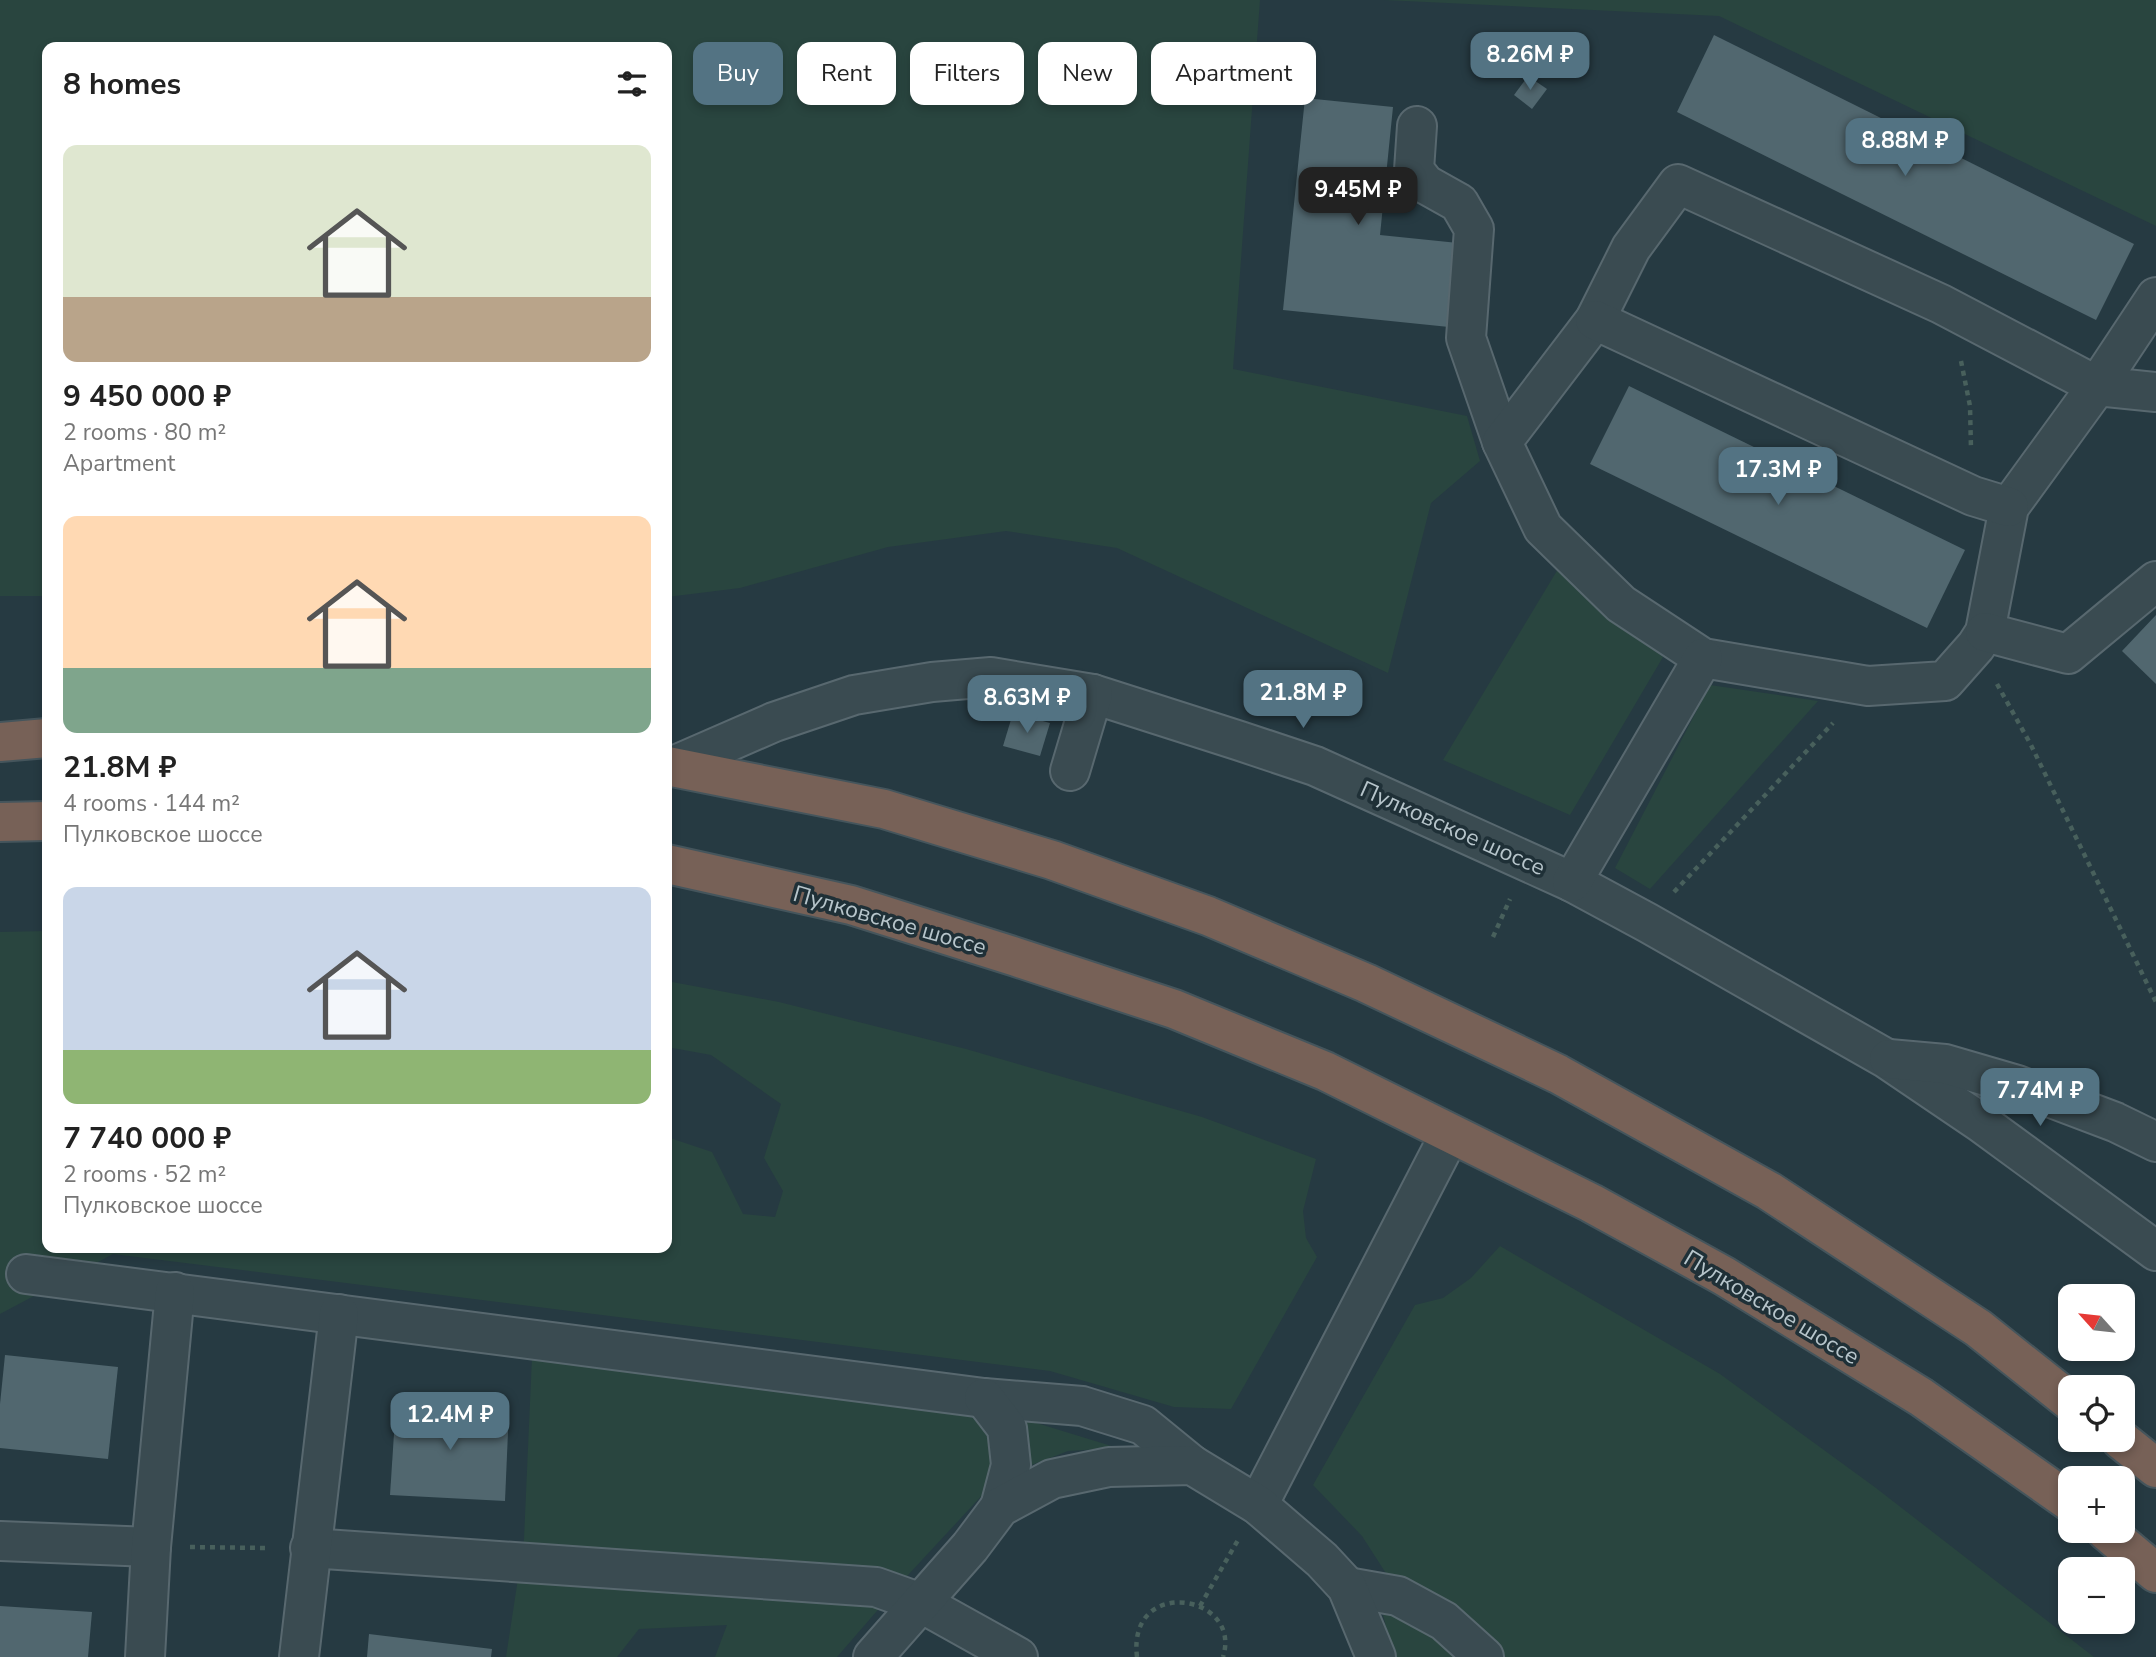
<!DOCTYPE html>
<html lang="en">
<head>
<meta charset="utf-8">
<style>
	body { margin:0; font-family:"Nunito Sans",sans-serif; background:#f6f6f6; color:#222; height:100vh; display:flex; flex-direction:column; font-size:26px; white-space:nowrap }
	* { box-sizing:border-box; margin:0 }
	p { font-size:23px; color:#767676 }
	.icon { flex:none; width:38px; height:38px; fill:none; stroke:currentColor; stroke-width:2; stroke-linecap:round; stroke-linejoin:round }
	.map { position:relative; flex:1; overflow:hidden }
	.drawer { position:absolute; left:42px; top:42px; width:630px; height:1211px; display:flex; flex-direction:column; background:#fff; border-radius:14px; box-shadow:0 4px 10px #0003 }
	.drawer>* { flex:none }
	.guide { position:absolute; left:693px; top:42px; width:665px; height:63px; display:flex; gap:14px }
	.needle { width:46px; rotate:297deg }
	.controls { position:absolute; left:2058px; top:1284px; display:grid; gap:14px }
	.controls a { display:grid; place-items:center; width:77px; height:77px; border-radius:14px; background:#fff; box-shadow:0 4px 10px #0003; font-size:35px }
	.price { position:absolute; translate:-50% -60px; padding:0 16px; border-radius:14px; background:#537383; color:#fff; font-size:23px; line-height:46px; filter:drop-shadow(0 2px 4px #0008) }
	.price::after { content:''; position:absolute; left:50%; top:42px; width:21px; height:16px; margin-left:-10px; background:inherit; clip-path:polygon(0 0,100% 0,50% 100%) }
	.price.current { background:#222; color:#fff }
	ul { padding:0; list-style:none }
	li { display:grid; align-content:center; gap:14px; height:371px; padding:0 21px }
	li span { display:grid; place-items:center; height:217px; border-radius:14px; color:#555 }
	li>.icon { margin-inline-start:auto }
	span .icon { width:126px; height:126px; fill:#fffc; stroke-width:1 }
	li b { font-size:30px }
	h2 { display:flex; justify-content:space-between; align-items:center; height:84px; padding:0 21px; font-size:30px }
	.tag { padding:0 24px; border-radius:14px; background:#fff; box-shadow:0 4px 10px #0003; font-size:24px; line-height:63px }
	.tag.current { background:#537383; color:#fff }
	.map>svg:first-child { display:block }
	.green { fill:#29453f }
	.building { fill:#51676f }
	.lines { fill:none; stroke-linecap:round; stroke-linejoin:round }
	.minor-casing { stroke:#58686f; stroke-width:42 }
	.highway-casing { stroke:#45555c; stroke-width:42 }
	.path { stroke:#48605c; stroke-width:4.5; stroke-dasharray:5 5; stroke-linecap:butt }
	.minor { stroke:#3a4b51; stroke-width:38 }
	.highway { stroke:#776157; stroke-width:38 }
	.labels { text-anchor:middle; stroke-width:7; stroke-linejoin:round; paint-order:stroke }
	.street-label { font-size:23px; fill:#b7c5cb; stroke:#1f3037 }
</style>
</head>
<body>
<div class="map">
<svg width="2156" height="1657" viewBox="0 0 2156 1657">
	<rect width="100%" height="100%" fill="#263a42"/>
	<!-- green -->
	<g class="green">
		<polygon points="0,0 1260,0 1233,369 1467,416 1480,461 1431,503 1388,673 1117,548 1006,531 888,547 740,588 667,597 667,47 47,47 47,596 0,596"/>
		<polygon points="1384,0 2156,0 2156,226 1719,16"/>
		<polygon points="1558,569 1663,657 1570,815 1443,760"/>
		<polygon points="1710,685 1818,701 1650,889 1615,868"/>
		<polygon points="47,931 47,1248 667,1248 667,1137 712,1152 743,1214 775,1217 783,1191 764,1158 781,1104 711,1055 667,1047 667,981 779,1002 966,1049 1202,1117 1316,1159 1303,1211 1306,1238 1317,1257 1231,1409 1174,1407 1050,1371 113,1254 0,1314 0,932"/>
		<polygon points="1500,1246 1720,1374 1876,1488 2094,1657 1503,1657 1389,1578 1362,1536 1313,1485 1415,1305 1443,1298 1471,1278"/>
		<polygon points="532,1357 1030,1421 1118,1448 1068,1451 998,1478 909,1574 837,1657 715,1657 727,1625 639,1629 617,1657 506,1657 524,1539"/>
		<polygon points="1398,1610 1464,1657 1394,1657 1382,1611"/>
	</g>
	<!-- building -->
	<g class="building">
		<polygon points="1714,35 2134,244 2096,320 1677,112"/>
		<polygon points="1528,76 1547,89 1532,109 1514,95"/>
		<polygon points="1305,98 1393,107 1380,235 1458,243 1449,327 1283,310"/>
		<polygon points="1629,386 1965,550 1927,628 1590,464"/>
		<polygon points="2156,615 2156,684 2122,651"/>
		<polygon points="1013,713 1050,723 1040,756 1003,746"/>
		<polygon points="5,1355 118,1367 108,1459 0,1448 0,1404"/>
		<polygon points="396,1403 509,1409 505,1501 390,1495"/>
		<polygon points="0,1606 92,1612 88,1657 0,1657"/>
		<polygon points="369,1634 492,1649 491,1657 367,1657"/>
	</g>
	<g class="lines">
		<defs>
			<g id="minor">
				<polyline points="1417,126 1414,170 1425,184 1459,203 1474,229 1466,338 1502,442"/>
				<polyline points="2156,297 2097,386 1941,304 1678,184 1631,248 1595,320 1502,442 1543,528 1621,604 1703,658 1868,686 1945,681 1976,646 1985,632 2009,507 2097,386 2156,392"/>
				<polyline points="1595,320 1973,496 2009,507"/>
				<polyline points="1985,632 2068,654 2156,581"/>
				<polyline points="671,767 774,722 854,695 932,682 991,677 1093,694 1240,741 1315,766 1415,811 1572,882 1648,923 1887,1059 1980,1122 2156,1251"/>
				<polyline points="1070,771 1093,694"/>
				<polyline points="1572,882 1703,658"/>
				<polyline points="1889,1059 1945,1064 2017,1085 2115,1122 2156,1142"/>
				<polyline points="26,1274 984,1398 1082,1406 1143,1425 1192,1465"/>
				<polyline points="984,1398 1007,1428 1011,1465 1000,1507"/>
				<polyline points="1258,1505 1450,1134"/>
				<polyline points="0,1541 151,1547"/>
				<polyline points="310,1548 876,1587 921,1603 1018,1657"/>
				<polyline points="1347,1587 1398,1596 1444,1621 1484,1657"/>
				<polyline points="145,1657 151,1547 175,1292"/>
				<polyline points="299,1657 339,1314"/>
				<polyline points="873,1657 970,1547 1000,1507 1052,1479 1109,1467 1192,1465 1258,1505 1322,1560 1347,1587 1376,1657"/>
			</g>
			<g id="highway">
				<polyline points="0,742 47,738"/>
				<polyline points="667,766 884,809 1052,860 1208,916 1366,983 1558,1074 1769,1191 1978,1328 2070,1401"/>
				<polyline points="0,822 47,821"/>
				<polyline points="667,864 851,905 1016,957 1174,1009 1325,1071 1591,1203 1724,1276 1921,1397 2070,1502"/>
				<polyline points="2121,1440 2156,1468"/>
				<polyline points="2106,1531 2156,1573"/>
			</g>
		</defs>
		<!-- minor casing -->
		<use href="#minor" class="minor-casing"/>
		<!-- highway casing -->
		<use href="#highway" class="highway-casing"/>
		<!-- path -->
		<g class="path">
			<polyline points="1961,361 1970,406 1971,449"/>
			<polyline points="1997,684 2031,745 2156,1002"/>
			<polyline points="1674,892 1833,723"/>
			<polyline points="1493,937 1510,899"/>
			<polyline points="190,1547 269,1548"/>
			<polyline points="1200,1606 1238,1540"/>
			<path d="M1137 1657C1127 1575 1243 1594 1223 1657"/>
		</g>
		<!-- minor -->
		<use href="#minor" class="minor"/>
		<!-- highway -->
		<use href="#highway" class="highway"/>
	</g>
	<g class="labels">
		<!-- street labels -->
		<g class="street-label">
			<text transform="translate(1453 828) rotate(24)" y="8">Пулковское шоссе</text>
			<text transform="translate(890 920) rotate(16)" y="8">Пулковское шоссе</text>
			<text transform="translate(1772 1307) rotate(31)" y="8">Пулковское шоссе</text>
		</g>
	</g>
</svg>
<div class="controls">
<a><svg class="needle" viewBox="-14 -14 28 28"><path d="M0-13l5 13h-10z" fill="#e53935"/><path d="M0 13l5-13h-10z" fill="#767676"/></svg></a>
<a><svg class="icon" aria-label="locate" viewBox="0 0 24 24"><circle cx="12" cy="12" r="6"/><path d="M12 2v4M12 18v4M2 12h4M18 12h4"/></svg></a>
<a>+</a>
<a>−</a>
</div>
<b class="price" style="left:1530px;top:92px">8.26M ₽</b>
<b class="price" style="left:1905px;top:178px">8.88M ₽</b>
<b class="price current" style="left:1358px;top:227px">9.45M ₽</b>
<b class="price" style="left:1778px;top:507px">17.3M ₽</b>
<b class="price" style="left:1303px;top:730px">21.8M ₽</b>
<b class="price" style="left:1027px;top:735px">8.63M ₽</b>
<b class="price" style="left:2040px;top:1128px">7.74M ₽</b>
<b class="price" style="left:450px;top:1452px">12.4M ₽</b>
<div class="guide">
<a class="tag current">Buy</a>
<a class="tag">Rent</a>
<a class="tag">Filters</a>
<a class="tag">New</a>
<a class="tag">Apartment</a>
</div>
<section class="drawer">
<h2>8 homes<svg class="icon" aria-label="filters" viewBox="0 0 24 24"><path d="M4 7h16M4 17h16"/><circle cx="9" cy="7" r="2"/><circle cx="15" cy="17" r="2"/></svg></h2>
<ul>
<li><span style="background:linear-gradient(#dfe7d0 70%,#b9a48a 0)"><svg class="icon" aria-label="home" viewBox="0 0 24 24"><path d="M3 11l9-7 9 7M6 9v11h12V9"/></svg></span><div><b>9 450 000 ₽</b><p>2 rooms · 80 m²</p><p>Apartment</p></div></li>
<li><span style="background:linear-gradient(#ffd9b3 70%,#7fa58c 0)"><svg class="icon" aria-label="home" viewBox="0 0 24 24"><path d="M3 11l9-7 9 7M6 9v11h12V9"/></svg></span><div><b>21.8M ₽</b><p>4 rooms · 144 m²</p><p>Пулковское шоссе</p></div></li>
<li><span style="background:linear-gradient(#c9d6e8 75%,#8fb573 0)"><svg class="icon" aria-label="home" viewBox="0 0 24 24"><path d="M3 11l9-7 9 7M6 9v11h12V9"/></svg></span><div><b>7 740 000 ₽</b><p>2 rooms · 52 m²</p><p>Пулковское шоссе</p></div></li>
</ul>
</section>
</div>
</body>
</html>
